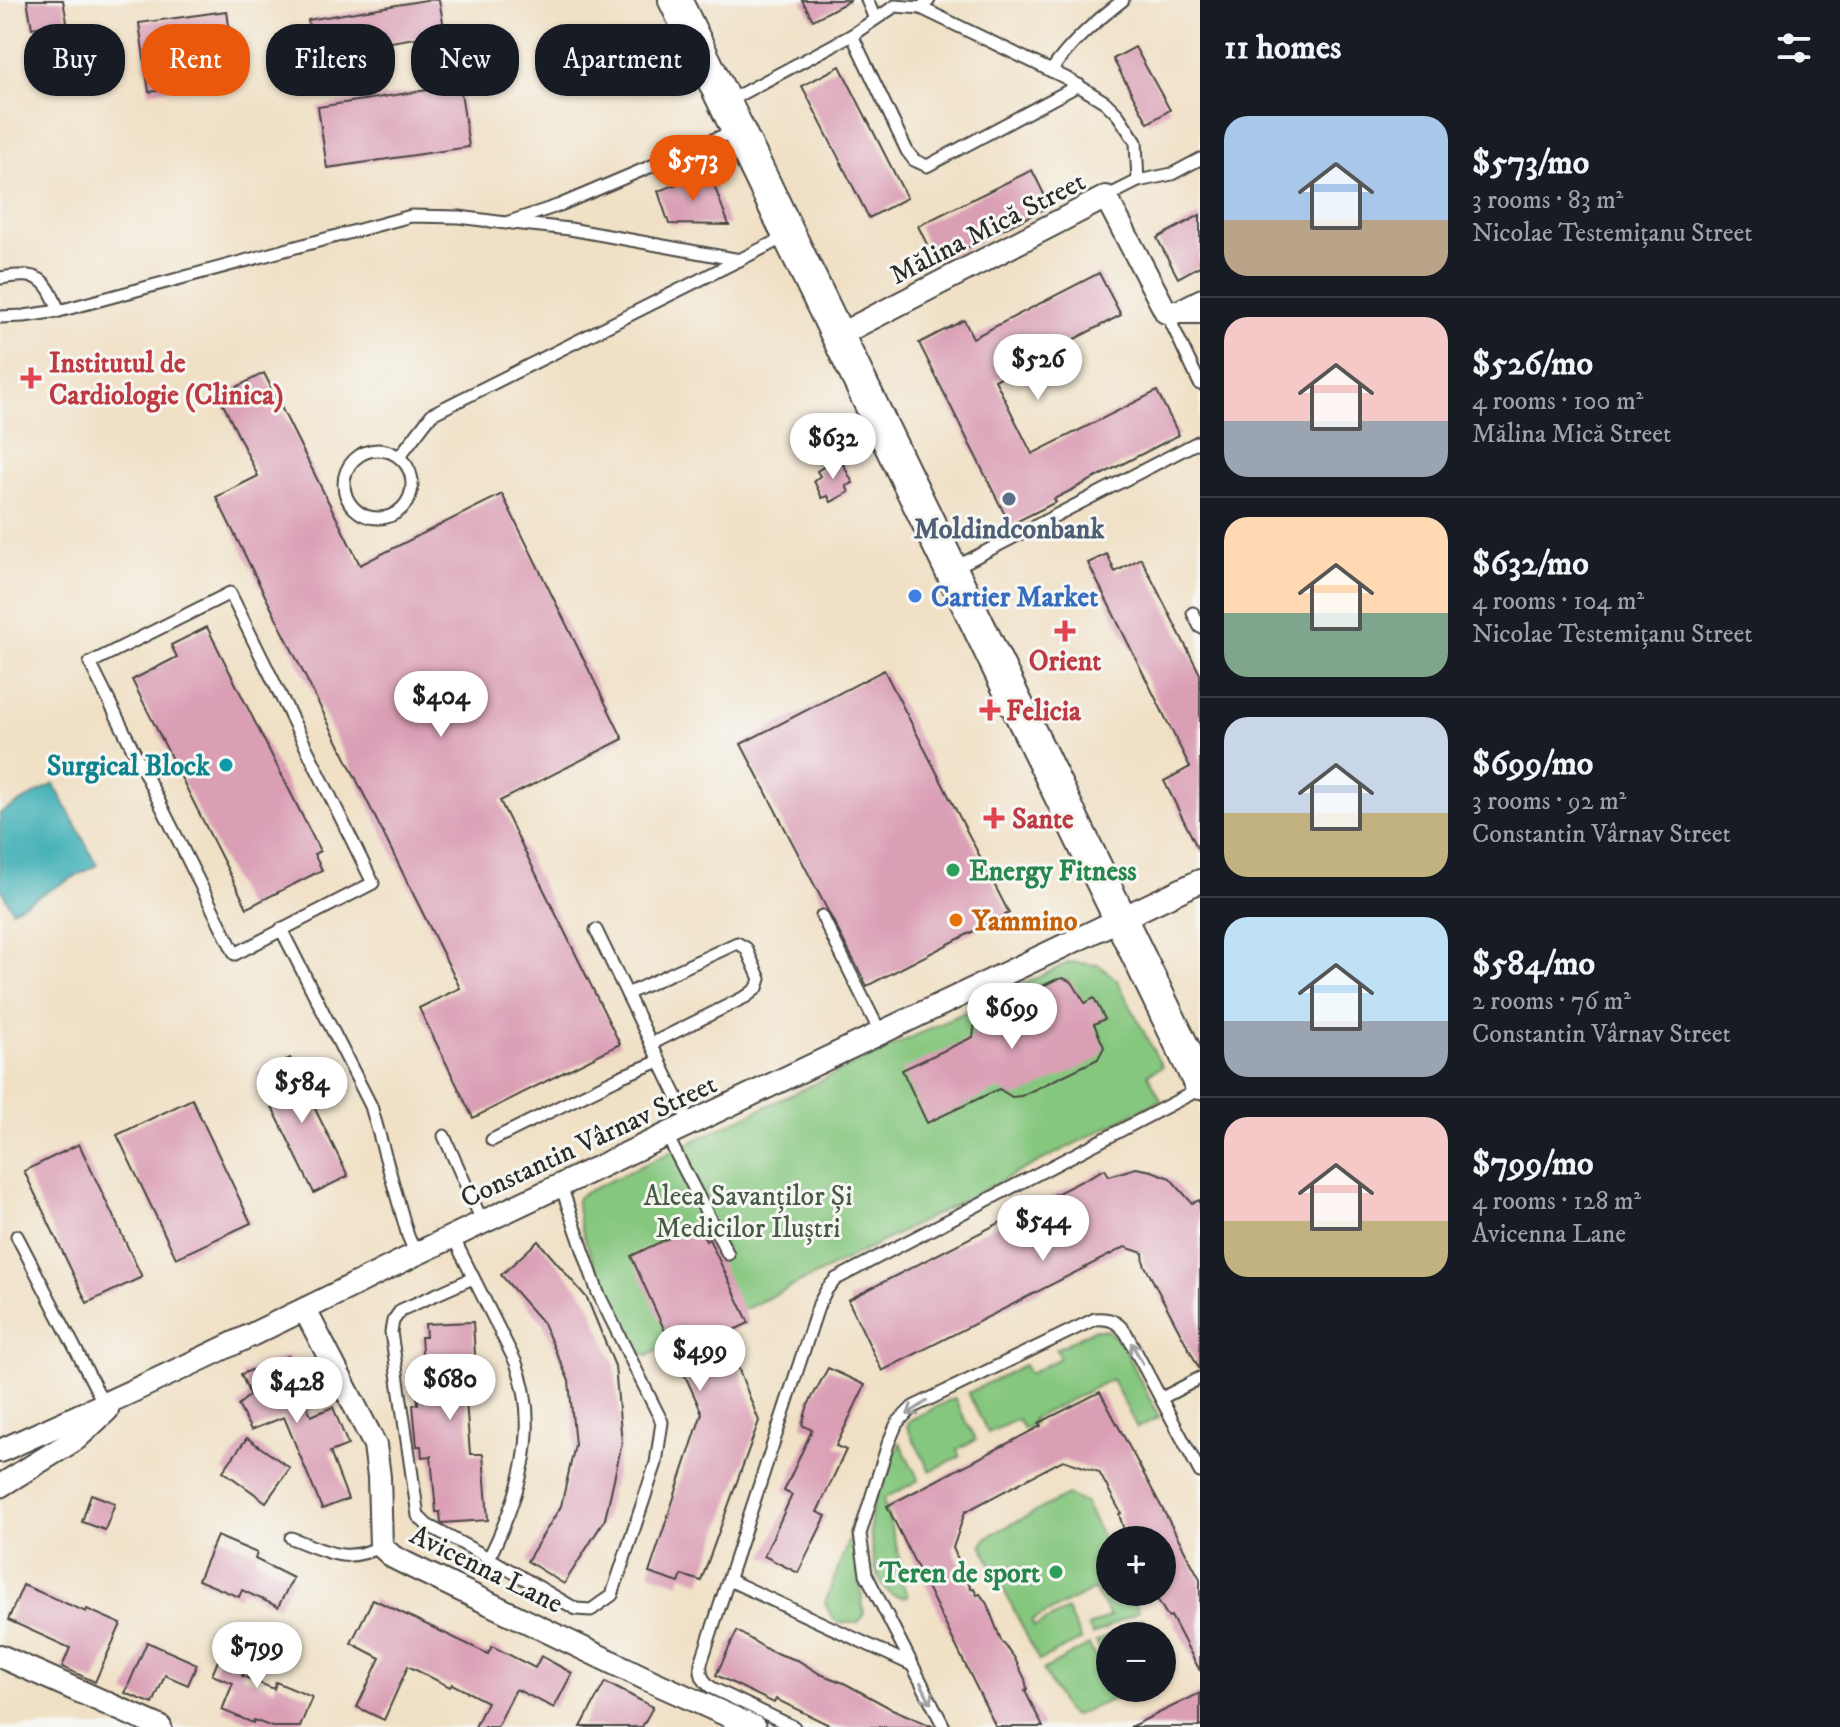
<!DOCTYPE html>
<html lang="en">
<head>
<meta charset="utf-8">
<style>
	body { margin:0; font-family:"IM FELL DW Pica",serif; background:#20242c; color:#f1f3f6; height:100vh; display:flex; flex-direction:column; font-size:30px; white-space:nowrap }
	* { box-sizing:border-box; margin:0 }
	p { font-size:26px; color:#9ea1a6 }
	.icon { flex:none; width:44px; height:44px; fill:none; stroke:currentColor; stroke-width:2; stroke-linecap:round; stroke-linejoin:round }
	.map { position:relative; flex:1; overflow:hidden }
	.panel { display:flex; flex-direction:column; background:#171b24; width:640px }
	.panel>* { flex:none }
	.top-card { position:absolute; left:24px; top:24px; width:760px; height:72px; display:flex; gap:16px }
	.buttons { position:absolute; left:1096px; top:1526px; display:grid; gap:16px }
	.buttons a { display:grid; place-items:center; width:80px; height:80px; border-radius:50%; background:#171b24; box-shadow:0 2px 6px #0004; font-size:40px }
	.price { position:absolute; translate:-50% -68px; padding:0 18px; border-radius:28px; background:#fff; color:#222; font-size:26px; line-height:52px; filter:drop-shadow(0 2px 4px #0008) }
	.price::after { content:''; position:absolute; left:50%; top:48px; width:24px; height:18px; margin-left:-12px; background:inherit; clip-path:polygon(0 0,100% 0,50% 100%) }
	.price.on { background:#ea580c; color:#fff }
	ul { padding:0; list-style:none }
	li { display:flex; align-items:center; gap:24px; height:200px; padding:0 24px }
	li+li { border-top:2px solid #363941 }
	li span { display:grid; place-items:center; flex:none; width:224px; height:160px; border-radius:24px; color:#555 }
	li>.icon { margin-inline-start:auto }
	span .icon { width:96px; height:96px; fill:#fffc; stroke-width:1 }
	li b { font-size:34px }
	h2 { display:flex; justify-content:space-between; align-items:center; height:96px; padding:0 24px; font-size:34px }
	.chip { padding:0 28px; border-radius:32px; background:#171b24; box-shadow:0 2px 6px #0004; font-size:28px; line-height:72px }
	.chip.on { background:#ea580c; color:#fff }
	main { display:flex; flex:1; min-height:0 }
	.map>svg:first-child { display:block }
	.green { fill:#86c77f; stroke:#587955; stroke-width:2 }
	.water { fill:#3dafb5; stroke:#346d70; stroke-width:2 }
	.building { fill:#da9eb5 }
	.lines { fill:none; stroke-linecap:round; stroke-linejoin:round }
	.lane-casing { stroke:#494642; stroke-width:15 }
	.street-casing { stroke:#494642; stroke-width:26 }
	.secondary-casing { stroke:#494642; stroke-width:36 }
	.lane { stroke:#fff; stroke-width:11 }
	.street { stroke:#fff; stroke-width:22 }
	.secondary { stroke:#fff; stroke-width:32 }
	.oneway { stroke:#a0a0a0 }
	.health-dot { fill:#e0444e; stroke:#f6f6f2; stroke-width:3 }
	.service-dot { fill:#5c6f8a; stroke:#f6f6f2; stroke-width:3 }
	.shop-dot { fill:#3f7fe0; stroke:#f6f6f2; stroke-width:3 }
	.culture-dot { fill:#0f9aa8; stroke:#f6f6f2; stroke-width:3 }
	.leisure-dot { fill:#2e9e5b; stroke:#f6f6f2; stroke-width:3 }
	.food-dot { fill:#e8710a; stroke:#f6f6f2; stroke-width:3 }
	.labels { text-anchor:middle; stroke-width:6; stroke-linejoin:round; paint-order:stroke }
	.street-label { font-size:28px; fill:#2b2b2b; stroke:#f6f6f2 }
	.health-label { font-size:28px; font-weight:bold; fill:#be3a42; stroke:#f6f6f2; text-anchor:start }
	.service-label { font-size:28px; font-weight:bold; fill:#4e5e75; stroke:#f6f6f2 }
	.shop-label { font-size:28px; font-weight:bold; fill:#366cbe; stroke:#f6f6f2; text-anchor:start }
	.culture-label { font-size:28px; font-weight:bold; fill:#0d838f; stroke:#f6f6f2; text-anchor:end }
	.leisure-label { font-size:28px; font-weight:bold; fill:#27864d; stroke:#f6f6f2; text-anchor:start }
	.food-label { font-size:28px; font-weight:bold; fill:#c56008; stroke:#f6f6f2; text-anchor:start }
	.park-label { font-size:28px; fill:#465a44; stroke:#f6f6f2 }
</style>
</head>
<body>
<main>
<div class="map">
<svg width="1200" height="1727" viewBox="0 0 1200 1727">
	<rect width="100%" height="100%" fill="#f6f6f2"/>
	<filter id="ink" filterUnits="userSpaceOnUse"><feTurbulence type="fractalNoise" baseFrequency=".0125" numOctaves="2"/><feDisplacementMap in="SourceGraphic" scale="16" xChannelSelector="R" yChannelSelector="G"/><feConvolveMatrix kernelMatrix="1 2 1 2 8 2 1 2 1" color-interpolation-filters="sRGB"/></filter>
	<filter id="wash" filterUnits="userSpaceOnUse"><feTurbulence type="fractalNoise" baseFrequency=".006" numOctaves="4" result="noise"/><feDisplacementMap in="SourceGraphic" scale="32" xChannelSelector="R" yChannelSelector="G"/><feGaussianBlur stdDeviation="1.8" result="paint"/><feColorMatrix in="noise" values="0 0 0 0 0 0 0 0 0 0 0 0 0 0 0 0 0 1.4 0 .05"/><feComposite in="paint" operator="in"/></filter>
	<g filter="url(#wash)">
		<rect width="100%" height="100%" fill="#f0e0c5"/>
		<!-- green -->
		<g class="green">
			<path d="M1070 962 1099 965 1117 980 1162 1067 1148 1074 1161 1100 822 1272 647 1356 637 1351C620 1320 574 1232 577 1199L582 1194Z"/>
			<polygon points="1095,1329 1107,1330 1121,1342 1159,1417 1137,1428 1112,1379 1032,1419 1034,1424 1023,1429 1018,1419 988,1433 968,1393 1024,1365 1029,1374 1060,1358 1056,1349"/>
			<polygon points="954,1398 976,1440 957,1450 960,1457 930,1471 907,1427 910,1420"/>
			<path d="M900 1443 919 1480 883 1499 902 1566 908 1578 902 1583 908 1596C871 1606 867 1530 873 1506 879 1485 891 1463 900 1443Z"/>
			<polygon points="1067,1495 1085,1503 1110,1553 1110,1592 1130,1592 1139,1611 1093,1635 1088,1627 1110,1616 1094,1589 1031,1621 1034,1627 1067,1610 1081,1640 1039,1661 982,1545 987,1537"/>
			<polygon points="852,1531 864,1614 858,1623 839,1623 832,1618 825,1603"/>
			<polygon points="1142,1618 1151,1636 1110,1636 1110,1669 1096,1642"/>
			<polygon points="1089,1645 1116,1698 1073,1716 1065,1710 1043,1670"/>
		</g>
		<!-- water -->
		<polygon class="water" points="54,784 97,865 12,910 0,887 0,813"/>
		<g id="blocks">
			<!-- building -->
			<g class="building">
				<polygon points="27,0 63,0 67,22 32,28"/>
				<polygon points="426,0 439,0 445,33 313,55 308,20"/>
				<polygon points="802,0 851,0 813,20"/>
				<polygon points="227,11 236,79 149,92 139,23"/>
				<polygon points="1135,47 1170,110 1148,123 1113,59"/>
				<polygon points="840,66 907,198 869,218 802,86"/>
				<polygon points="460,85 469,147 327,168 318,107"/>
				<polygon points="1032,170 1050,206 936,263 918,226"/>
				<polygon points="709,172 729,225 669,224 658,191"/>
				<polygon points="1200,215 1200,266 1178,278 1157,238"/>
				<polygon points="1099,273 1121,315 995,380 1032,454 1157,391 1179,435 1054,499 1056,502 1010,525 919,343 964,320 973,338"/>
				<polygon points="264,373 360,565 502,494 623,739 500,801 620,1044 473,1118 419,1008 460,988 216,497 258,476 219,396"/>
				<polygon points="833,461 836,467 843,464 853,483 846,486 849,492 831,502 828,496 822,498 814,481 820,476 817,471"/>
				<polygon points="1107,554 1115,572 1141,558 1200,674 1200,853 1164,781 1190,767 1088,563"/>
				<polygon points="207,627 320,851 314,854 322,870 247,908 132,680 177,657 171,645"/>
				<polygon points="884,670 1009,913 867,986 741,744"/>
				<polygon points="1063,978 1072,982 1085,1003 1094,998 1105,1019 1094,1024 1104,1047 1098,1059 1021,1096 1012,1097 999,1089 927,1123 902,1070 973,1037 975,1022 981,1016 1055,980"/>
				<polygon points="290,1058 348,1176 314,1193 256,1074"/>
				<polygon points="192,1099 251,1223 176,1258 117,1135"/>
				<polygon points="79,1144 142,1277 87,1303 24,1171"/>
				<polygon points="1136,1168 1152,1171 1170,1178 1192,1203 1200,1200 1200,1370 1144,1264 1143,1253 1125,1247 882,1371 848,1300 1105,1169 1109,1176"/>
				<polygon points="698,1224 706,1241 709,1239 749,1323 725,1334 759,1421 701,1581 682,1575 679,1583 649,1573 702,1413 631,1256"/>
				<polygon points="538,1241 587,1298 615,1366 622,1443 605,1519 564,1584 527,1561 561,1506 575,1445 569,1381 543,1323 501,1275"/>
				<polygon points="473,1322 477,1387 465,1387 470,1454 483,1454 488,1520 441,1523 440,1512 436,1512 431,1456 422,1457 421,1446 417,1446 413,1405 418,1404 417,1392 425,1391 421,1337 426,1337 425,1324"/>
				<polygon points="288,1356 311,1416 333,1407 348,1445 330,1452 348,1499 322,1509 284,1417 251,1430 238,1405 250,1395 241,1374"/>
				<polygon points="828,1368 865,1385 836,1446 846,1450 817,1512 826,1516 798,1573 764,1556 792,1495 784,1491 812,1430 802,1425 808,1405"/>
				<polygon points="1100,1392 1200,1579 1200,1671 1171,1616 1168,1617 1153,1592 1162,1592 1162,1540 1127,1540 1119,1514 1121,1513 1099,1472 1063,1460 965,1512 953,1548 971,1589 974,1588 977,1595 980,1594 987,1604 1001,1640 1014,1657 1025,1679 1027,1689 1025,1691 1043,1727 996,1727 887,1506 1041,1426 1039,1423"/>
				<polygon points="247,1438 290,1468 266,1502 223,1471"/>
				<polygon points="91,1494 115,1503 105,1530 82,1522"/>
				<polygon points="217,1536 257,1553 255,1559 293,1578 278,1607 242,1590 239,1597 198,1580"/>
				<polygon points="23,1585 86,1612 87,1609 121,1624 95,1682 62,1667 70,1648 8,1620"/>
				<polygon points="373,1599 488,1654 492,1646 535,1668 541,1656 572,1673 554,1708 516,1689 497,1727 475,1727 487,1702 452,1684 450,1687 408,1666 384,1720 357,1707 380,1658 351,1643"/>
				<polygon points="231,1630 256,1640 242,1676 274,1689 276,1682 312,1697 300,1727 272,1727 254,1720 253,1723 222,1710 233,1683 212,1675"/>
				<polygon points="737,1631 770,1651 799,1661 820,1674 844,1683 890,1708 934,1727 833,1727 776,1699 774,1703 716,1675"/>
				<polygon points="147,1642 197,1664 188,1685 165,1675 153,1704 125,1693"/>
				<polygon points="605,1682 653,1707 642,1727 581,1727"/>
				<polygon points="1200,1693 1200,1727 1130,1727"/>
			</g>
		</g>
	</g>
	<g filter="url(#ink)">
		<use href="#blocks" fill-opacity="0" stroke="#494642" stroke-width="2"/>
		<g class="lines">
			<defs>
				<g id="lane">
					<polyline points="867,0 875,19"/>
					<polyline points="921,8 1066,78 1105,102 1118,115 1136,142 1138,181"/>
					<polyline points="852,35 907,151 914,160 927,166 1079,85"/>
					<path d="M1051 71C1071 42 1095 22 1123 0"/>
					<polyline points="726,102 852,35 895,6 921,8 929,0"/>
					<polyline points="1106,197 1138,181 1172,174 1200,159"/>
					<polyline points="512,223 570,229 740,260"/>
					<path d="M0 278C39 272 45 276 59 311"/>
					<polyline points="1200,295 1166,312 1200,384"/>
					<polyline points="0,317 24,316 59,311 411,216 459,217 506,223 560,205 734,131"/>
					<circle cx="378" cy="484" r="34"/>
					<polyline points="399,457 432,414 785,237"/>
					<polyline points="952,569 1200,441"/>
					<polygon points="230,593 373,883 235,954 90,663"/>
					<polyline points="1193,613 1200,627"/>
					<polyline points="822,916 881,1034"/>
					<polyline points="281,929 371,1106 408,1236 416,1254"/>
					<polyline points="596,930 690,1124"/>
					<polyline points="627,994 737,943 746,948 760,979 757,988 747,996 651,1044"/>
					<polyline points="444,1136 483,1223"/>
					<polyline points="667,1136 728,1254"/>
					<polyline points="492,1140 622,1076 660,1061"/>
					<polyline points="17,1236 105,1406"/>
					<path d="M453 1237 516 1363C542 1430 519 1496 489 1558"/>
					<polyline points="473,1278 401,1310 393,1321 391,1332 418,1516 427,1525 489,1558 576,1609 591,1610 612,1595 656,1463 662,1422 598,1293 561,1186"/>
					<polyline points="1162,1398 1200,1378"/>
					<path d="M291 1538C326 1551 345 1565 381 1546"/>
					<polyline points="729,1580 912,1665"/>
					<path d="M794 1727 712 1688C702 1680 700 1675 701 1663L819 1304 827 1289 836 1279 1200 1089"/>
					<path d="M944 1727 866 1574 860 1534 888 1444 897 1423 913 1407 1095 1319C1110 1318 1117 1321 1126 1333L1200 1472"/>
				</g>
				<g id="street">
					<polyline points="837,336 1106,197 1166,312 1200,312"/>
					<polyline points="305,1310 375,1445 379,1477 381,1546 393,1557 411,1566 651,1681 754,1727"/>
					<path d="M0 1451C140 1389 279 1323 416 1254L1200 881"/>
					<polyline points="0,1486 76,1439 107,1410"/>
					<polyline points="0,1656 160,1727"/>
				</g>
				<polyline id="secondary" points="675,0 1200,1083"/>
			</defs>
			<!-- lane casing -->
			<use href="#lane" class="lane-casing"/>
			<!-- street casing -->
			<use href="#street" class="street-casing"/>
			<!-- secondary casing -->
			<use href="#secondary" class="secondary-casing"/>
			<!-- lane -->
			<use href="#lane" class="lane"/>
			<!-- street -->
			<use href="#street" class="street"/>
			<!-- secondary -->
			<use href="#secondary" class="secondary"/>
		</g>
		<!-- one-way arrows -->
		<defs><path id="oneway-shaft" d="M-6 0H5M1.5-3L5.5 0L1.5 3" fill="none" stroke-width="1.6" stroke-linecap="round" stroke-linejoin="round" transform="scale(2)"/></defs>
		<g class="oneway">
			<use href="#oneway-shaft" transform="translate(1137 1353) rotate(-119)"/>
			<use href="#oneway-shaft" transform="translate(917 1408) rotate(146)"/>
			<use href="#oneway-shaft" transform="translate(926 1693) rotate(63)"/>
		</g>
	</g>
	<!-- markers -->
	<g class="health-dot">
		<path d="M27 366h8v8h8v8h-8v8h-8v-8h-8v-8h8z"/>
		<path d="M1061 619h8v8h8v8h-8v8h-8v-8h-8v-8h8z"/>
		<path d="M986 698h8v8h8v8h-8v8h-8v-8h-8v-8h8z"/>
		<path d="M990 806h8v8h8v8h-8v8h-8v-8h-8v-8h8z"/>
	</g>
	<circle class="service-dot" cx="1009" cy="499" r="8"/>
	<circle class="shop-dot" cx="915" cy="596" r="8"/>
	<circle class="culture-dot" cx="226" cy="765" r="8"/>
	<g class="leisure-dot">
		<circle cx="953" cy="870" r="8"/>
		<circle cx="1056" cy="1572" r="8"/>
	</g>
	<circle class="food-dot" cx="956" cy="920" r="8"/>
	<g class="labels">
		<!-- street labels -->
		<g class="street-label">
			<text transform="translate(987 227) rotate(-27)" y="10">Mălina Mică Street</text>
			<text transform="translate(588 1140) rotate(-25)" y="10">Constantin Vârnav Street</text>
			<text transform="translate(487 1568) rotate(26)" y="10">Avicenna Lane</text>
		</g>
		<!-- health labels -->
		<g class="health-label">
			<text x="49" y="372">Institutul de<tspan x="49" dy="32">Cardiologie (Clinica)</tspan></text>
			<text x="1065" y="670" text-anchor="middle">Orient</text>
			<text x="1006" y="720">Felicia</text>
			<text x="1012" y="828">Sante</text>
		</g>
		<!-- service labels -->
		<g class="service-label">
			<text x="1009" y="538">Moldindconbank</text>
		</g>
		<!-- shop labels -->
		<g class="shop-label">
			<text x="931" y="606">Cartier Market</text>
		</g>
		<!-- culture labels -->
		<g class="culture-label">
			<text x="210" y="775">Surgical Block</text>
		</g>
		<!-- leisure labels -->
		<g class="leisure-label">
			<text x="969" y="880">Energy Fitness</text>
			<text x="1040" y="1582" text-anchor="end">Teren de sport</text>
		</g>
		<!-- food labels -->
		<g class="food-label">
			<text x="972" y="930">Yammino</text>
		</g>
		<!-- park labels -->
		<g class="park-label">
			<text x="748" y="1205">Aleea Savanților Și<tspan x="748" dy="32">Medicilor Iluștri</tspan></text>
		</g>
	</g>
</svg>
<div class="buttons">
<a>+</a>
<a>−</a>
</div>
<b class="price on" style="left:693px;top:203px">$573</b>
<b class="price" style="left:1038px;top:402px">$526</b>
<b class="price" style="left:833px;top:481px">$632</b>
<b class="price" style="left:441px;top:739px">$404</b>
<b class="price" style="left:1012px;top:1051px">$699</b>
<b class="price" style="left:302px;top:1125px">$584</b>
<b class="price" style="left:1043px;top:1263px">$544</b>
<b class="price" style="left:700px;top:1393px">$499</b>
<b class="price" style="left:450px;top:1422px">$680</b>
<b class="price" style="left:297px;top:1425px">$428</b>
<b class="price" style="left:257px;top:1690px">$799</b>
<div class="top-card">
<a class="chip">Buy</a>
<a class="chip on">Rent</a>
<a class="chip">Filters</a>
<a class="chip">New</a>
<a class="chip">Apartment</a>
</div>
</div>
<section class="panel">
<h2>11 homes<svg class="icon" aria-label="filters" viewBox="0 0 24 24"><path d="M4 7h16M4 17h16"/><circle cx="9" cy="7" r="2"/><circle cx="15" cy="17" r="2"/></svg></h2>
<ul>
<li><span style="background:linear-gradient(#a9c7e8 65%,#b9a48a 0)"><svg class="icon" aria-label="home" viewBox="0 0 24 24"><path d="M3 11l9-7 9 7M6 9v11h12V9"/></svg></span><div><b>$573/mo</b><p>3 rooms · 83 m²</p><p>Nicolae Testemițanu Street</p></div></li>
<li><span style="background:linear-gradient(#f6c9c9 65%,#9aa5b1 0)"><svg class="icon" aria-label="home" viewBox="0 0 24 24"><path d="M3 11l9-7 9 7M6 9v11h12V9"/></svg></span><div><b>$526/mo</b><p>4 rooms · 100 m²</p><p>Mălina Mică Street</p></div></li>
<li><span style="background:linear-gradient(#ffd9b3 60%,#7fa58c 0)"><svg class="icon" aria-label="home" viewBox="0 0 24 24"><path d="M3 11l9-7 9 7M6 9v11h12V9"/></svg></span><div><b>$632/mo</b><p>4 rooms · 104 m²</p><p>Nicolae Testemițanu Street</p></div></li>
<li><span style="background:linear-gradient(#c9d6e8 60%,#c2b280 0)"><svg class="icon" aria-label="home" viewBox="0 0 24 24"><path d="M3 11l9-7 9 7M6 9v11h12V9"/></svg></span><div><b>$699/mo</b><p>3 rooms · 92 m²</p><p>Constantin Vârnav Street</p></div></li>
<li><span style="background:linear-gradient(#bfe0f5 65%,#9aa5b1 0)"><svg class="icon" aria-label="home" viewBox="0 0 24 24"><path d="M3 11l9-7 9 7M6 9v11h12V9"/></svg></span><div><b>$584/mo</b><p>2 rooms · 76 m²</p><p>Constantin Vârnav Street</p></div></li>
<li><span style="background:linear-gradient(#f6c9c9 65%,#c2b280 0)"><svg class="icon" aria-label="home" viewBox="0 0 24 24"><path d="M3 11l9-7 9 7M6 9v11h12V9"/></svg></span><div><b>$799/mo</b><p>4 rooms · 128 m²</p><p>Avicenna Lane</p></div></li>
</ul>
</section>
</main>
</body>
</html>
